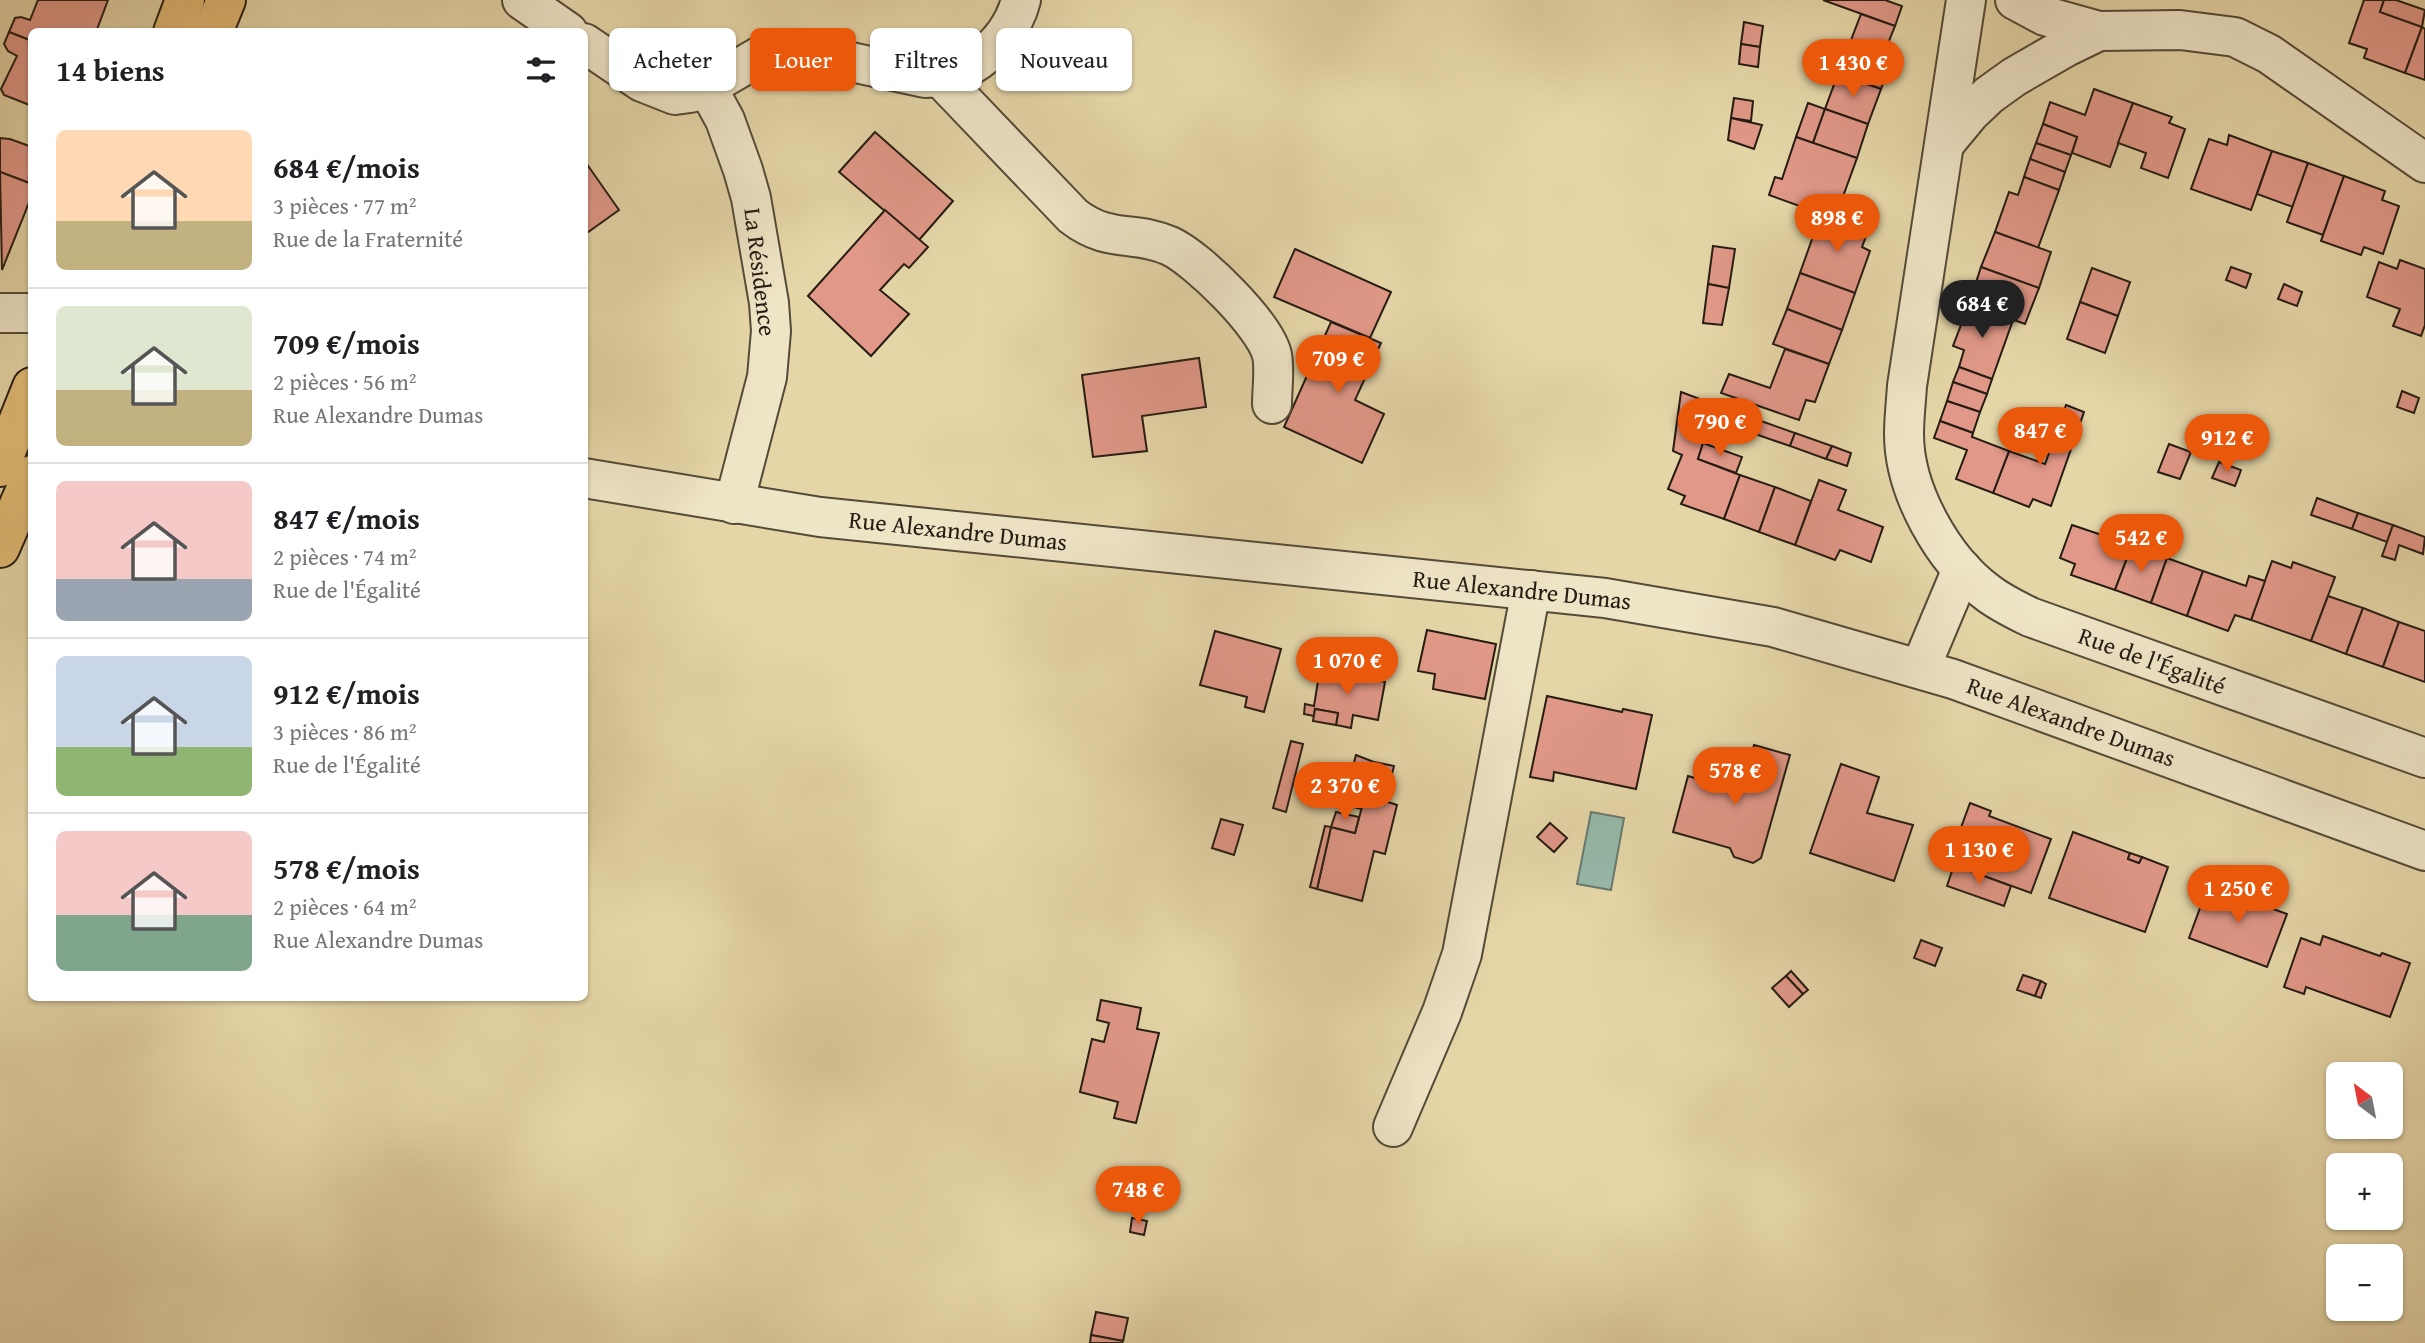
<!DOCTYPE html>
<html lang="fr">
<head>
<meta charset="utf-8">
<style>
	body { margin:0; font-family:"Gentium Book Plus",serif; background:#f2f2f2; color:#202124; height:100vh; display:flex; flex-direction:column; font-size:26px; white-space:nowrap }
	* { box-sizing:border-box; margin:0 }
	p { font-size:23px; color:#757577 }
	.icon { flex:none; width:38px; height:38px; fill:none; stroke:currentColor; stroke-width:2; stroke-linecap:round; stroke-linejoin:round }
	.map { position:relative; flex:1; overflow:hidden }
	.panel { position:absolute; left:28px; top:28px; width:560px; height:973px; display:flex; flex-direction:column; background:#fff; border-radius:10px; box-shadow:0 2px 5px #0004 }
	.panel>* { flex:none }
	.top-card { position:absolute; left:609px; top:28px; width:665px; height:63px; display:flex; gap:14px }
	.needle { width:46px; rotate:328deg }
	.buttons { position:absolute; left:2326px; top:1062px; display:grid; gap:14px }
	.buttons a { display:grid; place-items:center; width:77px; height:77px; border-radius:10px; background:#fff; box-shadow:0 2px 5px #0004; font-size:35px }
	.price { position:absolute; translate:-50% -60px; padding:0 16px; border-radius:24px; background:#ea580c; color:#fff; font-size:23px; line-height:46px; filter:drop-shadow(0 2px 4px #0008) }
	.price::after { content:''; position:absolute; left:50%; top:42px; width:21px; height:16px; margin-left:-10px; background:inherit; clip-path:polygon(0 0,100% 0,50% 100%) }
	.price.selected { background:#222; color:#fff }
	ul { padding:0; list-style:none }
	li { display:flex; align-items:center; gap:21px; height:175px; padding:0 28px }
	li+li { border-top:2px solid #e0e0e0 }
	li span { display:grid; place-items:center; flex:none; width:196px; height:140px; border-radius:10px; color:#555 }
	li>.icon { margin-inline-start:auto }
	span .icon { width:84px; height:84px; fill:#fffc; stroke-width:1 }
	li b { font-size:30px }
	h2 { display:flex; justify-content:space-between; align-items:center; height:84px; padding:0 28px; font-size:30px }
	.pill { padding:0 24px; border-radius:10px; background:#fff; box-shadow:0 2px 5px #0004; font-size:24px; line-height:63px }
	.pill.selected { background:#ea580c; color:#fff }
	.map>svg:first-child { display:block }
	.water { fill:#96b9aa; stroke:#697a6e; stroke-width:2 }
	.building { fill:#e19888; stroke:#251c13; stroke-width:2 }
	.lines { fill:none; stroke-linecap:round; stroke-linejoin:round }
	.minor-casing { stroke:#554a38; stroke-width:42 }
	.major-casing { stroke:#251c13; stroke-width:42 }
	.minor { stroke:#eee4c6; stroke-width:38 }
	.major { stroke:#e2bb74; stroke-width:38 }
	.labels { text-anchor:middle; stroke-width:5; stroke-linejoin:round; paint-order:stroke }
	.street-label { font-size:24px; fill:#251c13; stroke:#eee4c6 }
</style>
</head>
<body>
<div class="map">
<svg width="2425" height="1343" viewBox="0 0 2425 1343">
	<rect width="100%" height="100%" fill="#e5d6a8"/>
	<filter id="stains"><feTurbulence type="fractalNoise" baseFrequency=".00286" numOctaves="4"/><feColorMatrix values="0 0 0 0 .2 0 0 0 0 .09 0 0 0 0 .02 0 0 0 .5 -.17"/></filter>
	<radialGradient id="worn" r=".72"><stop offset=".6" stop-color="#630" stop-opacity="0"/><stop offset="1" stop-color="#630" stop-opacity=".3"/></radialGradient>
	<!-- water -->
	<polygon class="water" points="1591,812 1624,818 1611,890 1577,884"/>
	<!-- building -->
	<g class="building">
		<polygon points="38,0 108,0 96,32 32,32 32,41 9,32 15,18 21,17 30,20"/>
		<polygon points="1823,0 1885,0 1902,6 1895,26"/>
		<polygon points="2364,0 2384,0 2380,12 2422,27 2405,73 2364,58 2367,49 2349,43"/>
		<polygon points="2384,0 2396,0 2425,10 2422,27 2380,12"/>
		<polygon points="1861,14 1895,26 1887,46 1896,48 1881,89 1838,74"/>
		<polygon points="1744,22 1763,26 1760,47 1741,44"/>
		<polygon points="2422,27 2425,29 2425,80 2405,73"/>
		<polygon points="9,32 32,41 32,106 4,95 1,89 17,56 8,51 4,44"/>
		<polygon points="1741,44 1760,47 1758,67 1739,64"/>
		<polygon points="1838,74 1881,89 1868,124 1825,109"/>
		<polygon points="2094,89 2133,103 2110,167 2072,153 2077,137 2043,124 2050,102 2085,115"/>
		<polygon points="1734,98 1753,101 1751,121 1731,118"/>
		<polygon points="1808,103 1825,109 1813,143 1796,137"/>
		<polygon points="2133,103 2172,117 2169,123 2185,129 2168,178 2141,168 2146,153 2118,143"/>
		<polygon points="1825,109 1868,124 1857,158 1813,143"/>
		<polygon points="1731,118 1762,125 1754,149 1728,140"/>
		<polygon points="2043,124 2077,137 2071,155 2036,143"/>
		<polygon points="875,132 953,201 919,240 839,172"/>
		<polygon points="2229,135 2272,151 2251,210 2191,189 2209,139 2227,145"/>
		<polygon points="1796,137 1857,158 1841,202 1833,199 1827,216 1769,195 1775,177 1782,179"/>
		<polygon points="0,138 10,139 32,147 32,184 0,172"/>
		<polygon points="2036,143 2071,155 2065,172 2030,159"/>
		<polygon points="2272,151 2308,163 2293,207 2257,194"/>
		<polygon points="2030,159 2065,172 2059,190 2024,177"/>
		<polygon points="584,160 619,210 584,235"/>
		<polygon points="2308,163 2344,176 2323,235 2287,222"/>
		<polygon points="0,172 32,184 32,195 2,270"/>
		<polygon points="2344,176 2385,191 2382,200 2399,206 2383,254 2364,247 2361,255 2321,241"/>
		<polygon points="2024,177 2059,190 2038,248 1995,232 2009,192 2018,195"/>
		<polygon points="885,210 928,247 909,268 904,264 880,290 909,314 871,356 808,296"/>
		<polygon points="1821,214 1868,231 1862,247 1870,251 1855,293 1800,273"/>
		<polygon points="1995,232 2051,252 2039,288 1981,267"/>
		<polygon points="1713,246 1735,249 1729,288 1708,284"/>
		<polygon points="1295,249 1391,292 1370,338 1274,297"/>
		<polygon points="2400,260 2425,269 2425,325 2421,336 2393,326 2400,309 2367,297 2379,262 2397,269"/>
		<polygon points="1981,267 2039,288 2025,324 1969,304"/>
		<polygon points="2231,267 2251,274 2246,288 2226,280"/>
		<polygon points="2092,268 2130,282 2118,316 2080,302"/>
		<polygon points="1800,273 1855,293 1842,330 1787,309"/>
		<polygon points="1708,284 1729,288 1722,325 1703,323"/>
		<polygon points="2284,284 2302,292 2297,306 2278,299"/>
		<polygon points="2080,302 2118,316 2105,353 2067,339"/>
		<polygon points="1969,304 2013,320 1992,379 1959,367 1964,350 1953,346"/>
		<polygon points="1787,309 1842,330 1829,364 1773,344"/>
		<polygon points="1331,322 1381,343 1355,400 1384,414 1362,463 1284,427"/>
		<polygon points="1785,349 1829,364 1815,402 1806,400 1799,420 1721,393 1729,374 1770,388"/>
		<polygon points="1199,358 1206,407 1142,416 1147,451 1093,457 1082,375"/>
		<polygon points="1959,367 1992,379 1987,394 1953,382"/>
		<polygon points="1953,382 1987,394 1980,412 1947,401"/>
		<polygon points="2402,391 2419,398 2414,413 2397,407"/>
		<polygon points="1681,392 1716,405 1698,459 1740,475 1724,519 1681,504 1685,496 1668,489 1682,455 1673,451"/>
		<polygon points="1947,401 1980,412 1973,433 1940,421"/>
		<polygon points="2066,405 2084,412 2051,506 2033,499 2029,507 1993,493 2009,451 2045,464"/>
		<polygon points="1761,421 1795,433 1790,446 1755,434"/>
		<polygon points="1940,421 1973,433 1972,437 2009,451 1993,493 1956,479 1967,450 1934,438"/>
		<polygon points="1795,433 1832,446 1826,459 1790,446"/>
		<polygon points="1703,443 1742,457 1736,473 1698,459"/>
		<polygon points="2169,444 2191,452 2180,479 2158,472"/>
		<polygon points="1832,446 1851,453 1847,466 1826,459"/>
		<polygon points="2219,462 2241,470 2235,486 2212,478"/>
		<polygon points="1740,475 1775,487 1759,532 1724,519"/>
		<polygon points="1819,480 1846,490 1838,510 1883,527 1871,562 1840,550 1835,560 1795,545"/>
		<polygon points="1775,487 1811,501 1795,545 1759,532"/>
		<polygon points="2317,498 2358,513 2352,529 2311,515"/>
		<polygon points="2358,513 2393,525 2387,542 2352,529"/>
		<polygon points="2072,525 2132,545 2115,590 2071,575 2075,564 2060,558"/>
		<polygon points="2393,525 2425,537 2423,554 2399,545 2395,560 2382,556"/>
		<polygon points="2132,545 2167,558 2151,603 2115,590"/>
		<polygon points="2167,558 2203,571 2187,616 2151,603"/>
		<polygon points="2272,561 2291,568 2293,562 2335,577 2311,641 2251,620"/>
		<polygon points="2203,571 2246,586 2249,576 2265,581 2251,620 2235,615 2228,631 2187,616"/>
		<polygon points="2328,596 2363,608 2346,654 2311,641"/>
		<polygon points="2363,608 2399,622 2383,667 2346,654"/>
		<polygon points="2399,622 2425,631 2425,682 2383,667"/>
		<polygon points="1427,630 1496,644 1485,699 1433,689 1435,674 1418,671"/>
		<polygon points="1215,631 1281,649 1264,712 1245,707 1247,697 1200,685"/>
		<polygon points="1320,669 1385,682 1378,720 1353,715 1351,728 1336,725 1338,713 1315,709 1314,716 1304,714 1305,704 1314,706"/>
		<polygon points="1547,696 1622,712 1623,709 1652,715 1636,789 1554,772 1553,781 1530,777"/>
		<polygon points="1315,709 1338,713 1336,725 1313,721"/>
		<polygon points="1291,741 1303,744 1286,812 1273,808"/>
		<polygon points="1754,745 1790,755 1761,858 1753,863 1734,857 1730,848 1673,832 1688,776 1741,791"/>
		<polygon points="1356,755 1374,762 1361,809 1343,804"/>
		<polygon points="1374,762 1394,766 1385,801 1397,805 1385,854 1374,851 1362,901 1317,889 1331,827 1355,833"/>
		<polygon points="1841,764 1879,777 1867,813 1913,825 1894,881 1810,853"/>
		<polygon points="1728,780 1743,784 1741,791 1726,787"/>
		<polygon points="1970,803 1991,811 1989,816 2051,839 2031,893 1948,863"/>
		<polygon points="1336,812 1359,817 1355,833 1331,827"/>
		<polygon points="1221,819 1243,825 1234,855 1212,848"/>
		<polygon points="1550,823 1567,838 1554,852 1537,837"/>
		<polygon points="1325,826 1331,827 1317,889 1310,887"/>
		<polygon points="2073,832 2130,853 2128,859 2139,863 2142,857 2168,867 2145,932 2049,898"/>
		<polygon points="2130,853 2142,857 2139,863 2128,859"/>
		<polygon points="1954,865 2011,886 2004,906 1947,886"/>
		<polygon points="2210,881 2230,889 2229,893 2287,914 2267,967 2189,938"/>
		<polygon points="2323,936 2380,956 2382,953 2410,963 2390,1017 2306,987 2304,994 2284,987 2301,938 2320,945"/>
		<polygon points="1921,940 1942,948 1935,966 1914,958"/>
		<polygon points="1791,971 1808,990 1803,994 1786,976"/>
		<polygon points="2023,975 2041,981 2035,996 2017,990"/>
		<polygon points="1786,976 1803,994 1789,1007 1772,988"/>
		<polygon points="2041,981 2046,984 2041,998 2035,996"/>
		<polygon points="1101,1000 1141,1008 1137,1029 1159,1033 1136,1123 1114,1118 1118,1102 1080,1092 1092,1039 1104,1042 1109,1023 1097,1020"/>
		<polygon points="1132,1218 1147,1221 1144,1235 1130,1232"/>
		<polygon points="1096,1312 1128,1318 1123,1341 1091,1335"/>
		<polygon points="1091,1335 1123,1341 1122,1343 1090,1343"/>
	</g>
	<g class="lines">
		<defs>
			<g id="minor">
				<polyline points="522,0 568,32"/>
				<path d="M1966 0 1907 386C1906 402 1904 418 1904 434 1904 491 1943 560 1988 593 2001 603 2016 610 2030 617L2425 758"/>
				<polyline points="2015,0 2045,16 2099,31"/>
				<path d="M584 43 642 82 675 95 690 93 707 87 762 55 785 50 805 52 925 78C969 78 1010 42 1021 0"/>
				<path d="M941 78 1073 216C1109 244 1134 230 1170 246 1198 259 1265 325 1272 355 1275 370 1272 389 1272 404"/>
				<polyline points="707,87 725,120 743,170 751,198 769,303 771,331 767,377 734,504"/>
				<polyline points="1946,142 1970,113 1989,95 2014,77 2066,47 2099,31 2180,30 2235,37 2269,54 2425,163"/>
				<polyline points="0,313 32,313"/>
				<polyline points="584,478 820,517 1605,598 1773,627 1953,679 2425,851"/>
				<polyline points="1920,669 1962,569"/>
				<polyline points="1393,1127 1442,1012 1462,954 1531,590"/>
			</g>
			<g id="major">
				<polyline points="173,32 185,0"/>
				<polyline points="213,32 226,0"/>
				<polyline points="0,467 32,387"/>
				<polyline points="0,548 32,475"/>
			</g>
		</defs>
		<!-- minor casing -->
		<use href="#minor" class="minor-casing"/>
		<!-- major casing -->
		<use href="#major" class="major-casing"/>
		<!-- minor -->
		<use href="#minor" class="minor"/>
		<!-- major -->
		<use href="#major" class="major"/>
	</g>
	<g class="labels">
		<!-- street labels -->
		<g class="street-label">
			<text transform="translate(760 272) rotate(83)" y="8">La Résidence</text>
			<text transform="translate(958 531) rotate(6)" y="8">Rue Alexandre Dumas</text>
			<text transform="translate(1522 590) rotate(6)" y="8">Rue Alexandre Dumas</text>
			<text transform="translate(2152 661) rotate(20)" y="8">Rue de l'Égalité</text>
			<text transform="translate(2071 722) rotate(20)" y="8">Rue Alexandre Dumas</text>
		</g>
	</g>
	<rect width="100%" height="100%" filter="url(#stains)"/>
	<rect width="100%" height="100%" fill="url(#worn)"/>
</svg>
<div class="buttons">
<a><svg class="needle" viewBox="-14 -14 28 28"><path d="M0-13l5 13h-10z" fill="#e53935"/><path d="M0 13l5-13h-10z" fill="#757577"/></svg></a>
<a>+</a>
<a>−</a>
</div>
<b class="price" style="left:1853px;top:99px">1 430 €</b>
<b class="price" style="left:1837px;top:254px">898 €</b>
<b class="price selected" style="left:1982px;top:340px">684 €</b>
<b class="price" style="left:1338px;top:395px">709 €</b>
<b class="price" style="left:1720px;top:458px">790 €</b>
<b class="price" style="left:2040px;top:467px">847 €</b>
<b class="price" style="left:2227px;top:474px">912 €</b>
<b class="price" style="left:2141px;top:574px">542 €</b>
<b class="price" style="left:1347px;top:697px">1 070 €</b>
<b class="price" style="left:1735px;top:807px">578 €</b>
<b class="price" style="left:1345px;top:822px">2 370 €</b>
<b class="price" style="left:1979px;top:886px">1 130 €</b>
<b class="price" style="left:2238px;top:925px">1 250 €</b>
<b class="price" style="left:1138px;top:1226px">748 €</b>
<div class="top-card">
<a class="pill">Acheter</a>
<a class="pill selected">Louer</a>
<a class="pill">Filtres</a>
<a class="pill">Nouveau</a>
</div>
<section class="panel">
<h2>14 biens<svg class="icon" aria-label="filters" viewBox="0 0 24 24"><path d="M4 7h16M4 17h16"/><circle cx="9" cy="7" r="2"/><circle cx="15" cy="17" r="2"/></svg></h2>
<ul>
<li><span style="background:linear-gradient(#ffd9b3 65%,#c2b280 0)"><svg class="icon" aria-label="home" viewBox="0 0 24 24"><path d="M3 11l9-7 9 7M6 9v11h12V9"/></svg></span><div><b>684 €/mois</b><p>3 pièces · 77 m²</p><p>Rue de la Fraternité</p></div></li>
<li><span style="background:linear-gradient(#dfe7d0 60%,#c2b280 0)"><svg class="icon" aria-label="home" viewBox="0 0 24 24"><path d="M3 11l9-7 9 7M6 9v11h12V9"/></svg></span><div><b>709 €/mois</b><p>2 pièces · 56 m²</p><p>Rue Alexandre Dumas</p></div></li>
<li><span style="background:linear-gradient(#f6c9c9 70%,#9aa5b1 0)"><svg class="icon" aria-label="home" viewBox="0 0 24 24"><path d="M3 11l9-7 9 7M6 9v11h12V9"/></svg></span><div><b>847 €/mois</b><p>2 pièces · 74 m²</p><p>Rue de l'Égalité</p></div></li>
<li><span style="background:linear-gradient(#c9d6e8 65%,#8fb573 0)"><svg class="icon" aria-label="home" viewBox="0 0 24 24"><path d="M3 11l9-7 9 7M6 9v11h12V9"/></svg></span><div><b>912 €/mois</b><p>3 pièces · 86 m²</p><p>Rue de l'Égalité</p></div></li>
<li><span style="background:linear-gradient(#f6c9c9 60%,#7fa58c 0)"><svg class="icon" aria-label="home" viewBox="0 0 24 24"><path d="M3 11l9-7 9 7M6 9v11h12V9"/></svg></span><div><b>578 €/mois</b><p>2 pièces · 64 m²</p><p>Rue Alexandre Dumas</p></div></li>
</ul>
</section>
</div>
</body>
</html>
